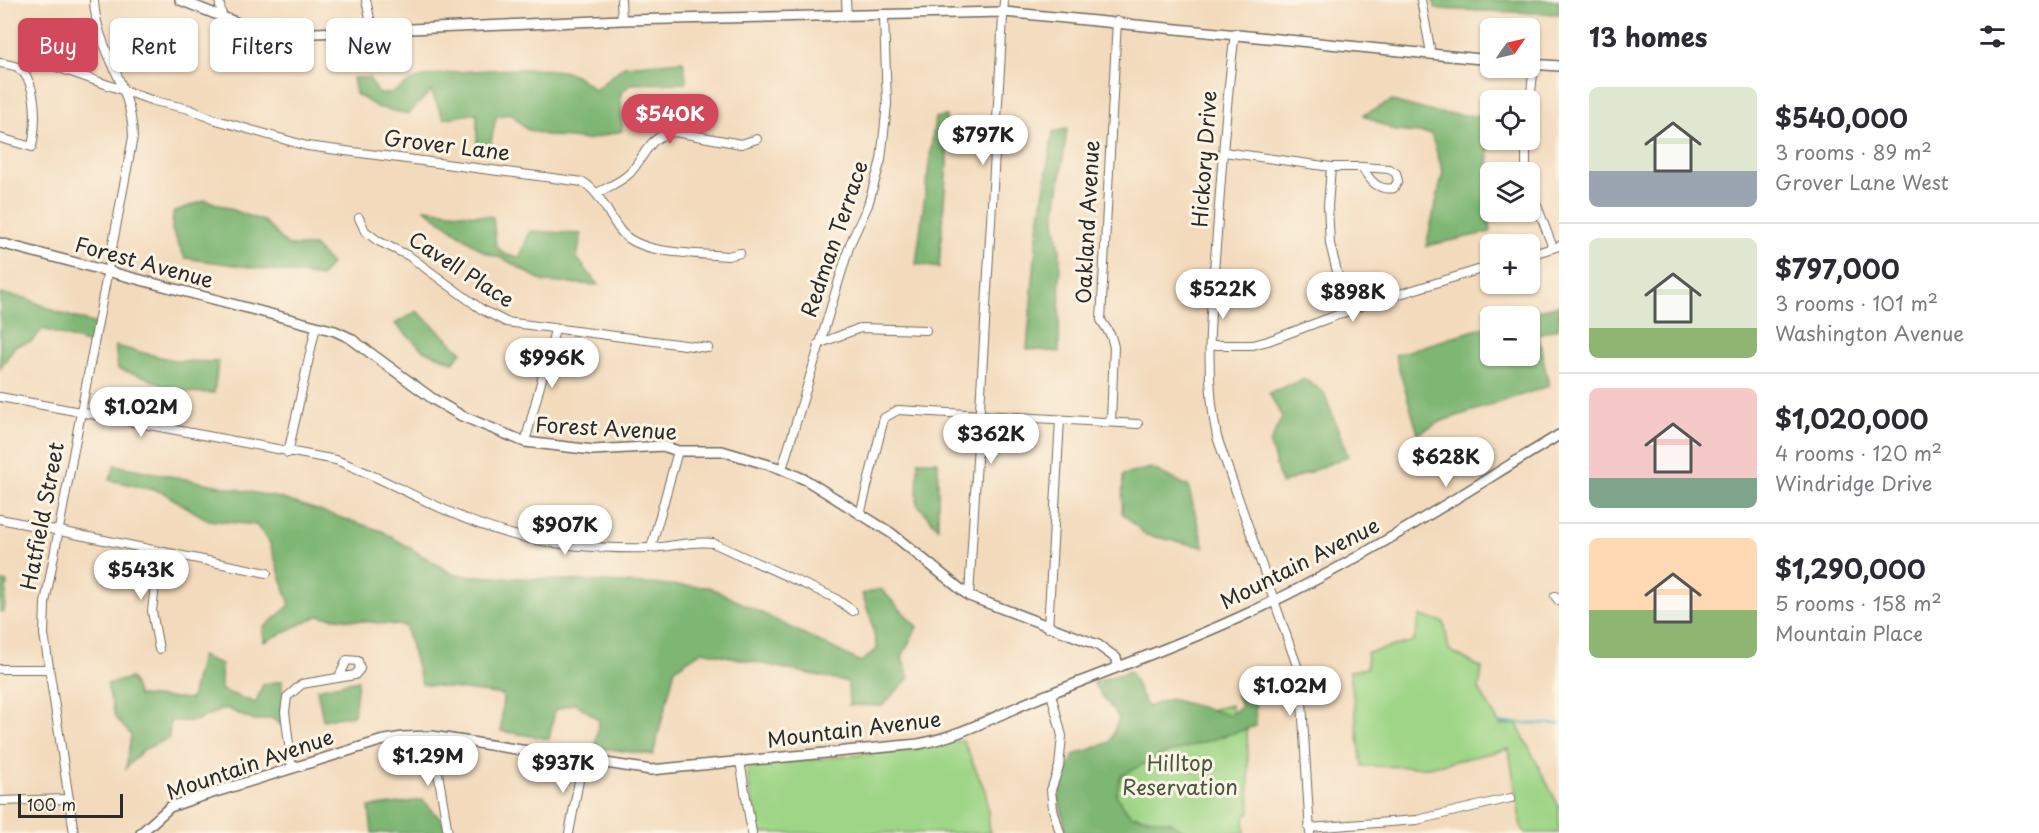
<!DOCTYPE html>
<html lang="en">
<head>
<meta charset="utf-8">
<style>
	body { margin:0; font-family:"Playpen Sans",sans-serif; background:#f2f2f3; color:#2b2b33; height:100vh; display:flex; flex-direction:column; font-size:22px; white-space:nowrap }
	* { box-sizing:border-box; margin:0 }
	p { font-size:20px; color:#7c7c81 }
	.icon { flex:none; width:33px; height:33px; fill:none; stroke:currentColor; stroke-width:2; stroke-linecap:round; stroke-linejoin:round }
	.map { position:relative; flex:1; overflow:hidden }
	.sheet { display:flex; flex-direction:column; background:#fff; width:480px }
	.sheet>* { flex:none }
	.top-card { position:absolute; left:18px; top:18px; width:570px; height:54px; display:flex; gap:12px }
	.needle { width:39px; rotate:56deg }
	.buttons { position:absolute; left:1480px; top:18px; display:grid; gap:12px }
	.buttons a { display:grid; place-items:center; width:60px; height:60px; border-radius:9px; background:#fff; box-shadow:0 2px 4px #0004; font-size:30px }
	.scale { position:absolute; left:18px; bottom:15px; width:105px; box-sizing:border-box; padding-left:6px; border:3px solid #2b2b2b; border-top:0; font-size:16px; line-height:21px; white-space:nowrap; color:#2b2b2b; -webkit-text-stroke:4px #fcf5e5; paint-order:stroke }
	.price { position:absolute; translate:-50% -51px; padding:0 14px; border-radius:21px; background:#fff; color:#222; font-size:20px; line-height:39px; filter:drop-shadow(0 2px 3px #0008) }
	.price::after { content:''; position:absolute; left:50%; top:36px; width:18px; height:14px; margin-left:-9px; background:inherit; clip-path:polygon(0 0,100% 0,50% 100%) }
	.price.active { background:#d1495b; color:#fff }
	ul { padding:0; list-style:none }
	li { display:flex; align-items:center; gap:18px; height:150px; padding:0 30px }
	li+li { border-top:2px solid #e1e1e2 }
	li span { display:grid; place-items:center; flex:none; width:168px; height:120px; border-radius:9px; color:#555 }
	li>.icon { margin-inline-start:auto }
	span .icon { width:72px; height:72px; fill:#fffc; stroke-width:1 }
	li b { font-size:26px }
	h2 { display:flex; justify-content:space-between; align-items:center; height:72px; padding:0 30px; font-size:26px }
	.tag { padding:0 21px; border-radius:9px; background:#fff; box-shadow:0 2px 4px #0004; font-size:21px; line-height:54px }
	.tag.active { background:#d1495b; color:#fff }
	main { display:flex; flex:1; min-height:0 }
	.map>svg:first-child { display:block }
	.green { fill:#9ed586; stroke:#648058; stroke-width:1.5 }
	.forest { fill:#7eb673; stroke:#54704f; stroke-width:1.5 }
	.lines { fill:none; stroke-linecap:round; stroke-linejoin:round }
	.stream { stroke:#44b0c2; stroke-width:2 }
	.minor-casing { stroke:#71685e; stroke-width:10 }
	.tertiary-casing { stroke:#71685e; stroke-width:12 }
	.minor { stroke:#fff; stroke-width:8 }
	.tertiary { stroke:#fff; stroke-width:9 }
	.labels { text-anchor:middle; stroke-width:6; stroke-linejoin:round; paint-order:stroke }
	.street-label { font-size:21px; fill:#2b2b2b; stroke:#fcf5e5 }
	.park-label { font-size:21px; fill:#485642; stroke:#fcf5e5 }
</style>
</head>
<body>
<main>
<div class="map">
<svg width="1559" height="833" viewBox="0 0 1559 833">
	<rect width="100%" height="100%" fill="#fcf5e5"/>
	<filter id="ink" filterUnits="userSpaceOnUse"><feTurbulence type="fractalNoise" baseFrequency=".0167" numOctaves="2"/><feDisplacementMap in="SourceGraphic" scale="12" xChannelSelector="R" yChannelSelector="G"/><feConvolveMatrix kernelMatrix="1 2 1 2 8 2 1 2 1" color-interpolation-filters="sRGB"/></filter>
	<filter id="wash" filterUnits="userSpaceOnUse"><feTurbulence type="fractalNoise" baseFrequency=".008" numOctaves="4" result="noise"/><feDisplacementMap in="SourceGraphic" scale="24" xChannelSelector="R" yChannelSelector="G"/><feGaussianBlur stdDeviation="1.35" result="paint"/><feColorMatrix in="noise" values="0 0 0 0 0 0 0 0 0 0 0 0 0 0 0 0 0 1.4 0 .05"/><feComposite in="paint" operator="in"/></filter>
	<g filter="url(#wash)">
		<rect width="100%" height="100%" fill="#f3dabc"/>
		<!-- green -->
		<g class="green">
			<polygon points="1420,616 1444,622 1449,650 1482,668 1479,689 1500,725 1517,724 1559,807 1559,833 1525,833 1521,827 1509,749 1428,767 1362,766 1350,671 1367,668 1367,653 1414,641"/>
			<polygon points="1231,705 1234,732 1247,729 1250,812 1244,818 1245,833 1075,833 1116,751 1118,731"/>
			<polygon points="963,740 986,793 990,833 756,833 747,769 750,766 908,750"/>
		</g>
		<!-- forest -->
		<g class="forest">
			<polygon points="1433,0 1559,0 1559,14 1436,9"/>
			<path d="M683 61 687 83 631 84 621 93 622 131 587 140 545 135 526 129 511 113 496 117 489 152 477 151V113L444 119 431 91 408 114 377 107 356 94 353 78H369L379 94C401 94 399 85 416 79 442 71 549 64 573 74 580 77 588 85 595 90L624 66Z"/>
			<polygon points="1392,101 1437,113 1490,117 1487,201 1491,232 1426,246 1443,172 1431,134 1395,131 1363,115"/>
			<polygon points="946,116 947,164 939,268 916,264 935,118"/>
			<polygon points="1067,129 1055,220 1060,250 1059,352 1027,349 1037,236 1053,132"/>
			<polygon points="206,200 265,222 288,246 314,246 331,264 321,277 185,258 172,230 173,212"/>
			<polygon points="425,209 493,217 496,246 506,255 520,257 530,231 581,234 577,258 598,285 544,282 504,259 484,252"/>
			<polygon points="0,294 26,298 57,312 96,324 92,345 43,329 32,341 15,346 0,369"/>
			<polygon points="1559,305 1559,328 1538,334 1549,386 1442,421 1418,434 1395,355 1491,325 1491,356 1530,356 1530,316 1518,316"/>
			<polygon points="417,311 462,352 453,362 423,350 395,324"/>
			<polygon points="115,346 177,361 218,362 214,393 178,392 145,377 118,369"/>
			<polygon points="1305,379 1324,393 1348,456 1281,484 1270,443 1282,417 1269,393"/>
			<polygon points="918,461 938,461 938,528 917,504"/>
			<polygon points="115,465 280,498 382,531 454,575 709,587 861,662 877,649 871,619 862,594 881,589 917,627 902,657 909,678 882,706 849,705 848,682 702,651 675,669 653,755 595,747 599,720 575,703 555,710 549,739 501,731 503,695 422,684 405,626 318,616 264,642 263,628 290,605 269,541 256,525 208,520 162,492 110,480"/>
			<polygon points="1151,468 1188,486 1204,547 1146,535 1122,513 1123,475"/>
			<polygon points="0,582 7,582 4,612 0,612"/>
			<polygon points="201,656 221,664 221,690 256,703 263,684 282,681 281,725 271,718 254,721 226,708 195,721 170,721 169,738 143,750 126,768 131,735 115,717 107,684 131,678 138,696 191,699"/>
			<polygon points="1130,671 1147,707 1170,699 1230,715 1241,706 1236,692 1254,681 1256,726 1158,756 1121,776 1116,795 1130,815 1171,822 1187,833 1066,833 1058,794 1074,755 1110,742 1119,718 1093,683"/>
			<polygon points="358,680 354,715 323,720 317,689"/>
			<polygon points="423,800 444,823 445,833 372,833 369,807"/>
		</g>
		<g class="lines">
			<!-- stream -->
			<polyline class="stream" points="1498,723 1559,724"/>
		</g>
	</g>
	<g filter="url(#ink)">
		<g class="lines">
			<defs>
				<g id="minor">
					<polyline points="219,0 222,17"/>
					<polyline points="366,0 373,32"/>
					<polyline points="621,0 622,20"/>
					<polyline points="846,0 847,15"/>
					<polyline points="1421,0 1431,53"/>
					<path d="M1235 33C1226 100 1222 166 1217 233 1212 300 1203 370 1217 437L1297 666 1301 685 1310 833"/>
					<path d="M0 63C5 64 14 65 19 68 39 85 36 125 32 147L0 138"/>
					<path d="M20 70 45 63 154 101 189 109 213 119 307 146 583 182C601 193 607 213 619 229 638 256 697 253 728 256L740 253"/>
					<polyline points="1530,102 1534,64"/>
					<polyline points="1526,140 1526,172"/>
					<path d="M1224 152 1331 167H1362C1370 181 1378 191 1394 188L1398 181 1396 173 1389 169 1362 167"/>
					<polyline points="1331,167 1328,206 1330,244 1347,311"/>
					<polyline points="1530,187 1553,248"/>
					<path d="M597 193C608 187 621 182 630 173 646 155 648 136 675 132L741 144 757 139"/>
					<polyline points="359,218 365,231 378,241 409,256 481,309 506,322 708,348"/>
					<polyline points="1530,255 1559,246"/>
					<polyline points="818,344 860,328 926,330"/>
					<polyline points="1211,345 1253,345 1268,341 1364,305 1491,266"/>
					<path d="M0 397 336 460C399 484 455 522 522 537 563 546 608 549 650 548 672 547 691 540 713 543L835 598 853 611"/>
					<polyline points="1111,421 1114,347 1111,336 1101,320 1117,21"/>
					<polyline points="525,442 555,330"/>
					<polyline points="288,453 316,326"/>
					<polyline points="782,469 850,244 868,205 881,160 887,104 884,17"/>
					<polyline points="860,515 884,418 898,410 1138,424"/>
					<polyline points="0,519 267,573"/>
					<polyline points="651,548 678,451"/>
					<polyline points="969,596 1004,0"/>
					<polyline points="1555,596 1559,601"/>
					<polyline points="1048,628 1060,420"/>
					<polyline points="159,649 152,611 159,551"/>
					<polyline points="0,669 49,669"/>
					<polyline points="1051,693 1062,736 1059,767 1051,790 1053,809 1060,833"/>
					<polyline points="432,736 448,833"/>
					<polyline points="740,761 752,833"/>
					<polyline points="292,768 285,712 287,697 302,684 355,675 360,669 358,661 347,660 339,677"/>
					<polyline points="0,801 69,799"/>
					<polyline points="1309,828 1417,820 1511,798"/>
					<path d="M74 833 44 634 45 603 133 137C132 83 96 51 94 0"/>
					<polyline points="569,833 583,760"/>
				</g>
				<g id="tertiary">
					<polyline points="180,0 268,35 622,20 1004,12 1491,60"/>
					<polyline points="1530,64 1559,66"/>
					<polyline points="0,243 335,331 350,338 433,399 462,416 525,442 593,450 663,446 678,451 722,451 779,468 806,480 891,533 969,596 1098,645 1116,658 1119,667"/>
					<path d="M141 833 170 807 193 799 380 741 403 737 432 736 651 770 918 744C964 736 1005 710 1049 694 1117 667 1185 643 1251 612 1359 562 1458 496 1559 435"/>
				</g>
			</defs>
			<!-- minor casing -->
			<use href="#minor" class="minor-casing"/>
			<!-- tertiary casing -->
			<use href="#tertiary" class="tertiary-casing"/>
			<!-- minor -->
			<use href="#minor" class="minor"/>
			<!-- tertiary -->
			<use href="#tertiary" class="tertiary"/>
		</g>
	</g>
	<g class="labels">
		<!-- street labels -->
		<g class="street-label">
			<text transform="translate(447 146) rotate(7)" y="7">Grover Lane</text>
			<text transform="translate(1205 159) rotate(-86)" y="7">Hickory Drive</text>
			<text transform="translate(1088 222) rotate(-87)" y="7">Oakland Avenue</text>
			<text transform="translate(835 239) rotate(-71)" y="7">Redman Terrace</text>
			<text transform="translate(144 263) rotate(15)" y="7">Forest Avenue</text>
			<text transform="translate(461 270) rotate(33)" y="7">Cavell Place</text>
			<text transform="translate(606 429) rotate(3)" y="7">Forest Avenue</text>
			<text transform="translate(43 516) rotate(-79)" y="7">Hatfield Street</text>
			<text transform="translate(1300 564) rotate(-27)" y="7">Mountain Avenue</text>
			<text transform="translate(854 730) rotate(-7)" y="7">Mountain Avenue</text>
			<text transform="translate(250 765) rotate(-19)" y="7">Mountain Avenue</text>
		</g>
		<!-- park labels -->
		<g class="park-label">
			<text x="1180" y="771">Hilltop<tspan x="1180" dy="24">Reservation</tspan></text>
		</g>
	</g>
</svg>
<div class="buttons">
<a><svg class="needle" viewBox="-14 -14 28 28"><path d="M0-13l5 13h-10z" fill="#e53935"/><path d="M0 13l5-13h-10z" fill="#7c7c81"/></svg></a>
<a><svg class="icon" aria-label="locate" viewBox="0 0 24 24"><circle cx="12" cy="12" r="6"/><path d="M12 2v4M12 18v4M2 12h4M18 12h4"/></svg></a>
<a><svg class="icon" aria-label="layers" viewBox="0 0 24 24"><path d="M12 4l9 5-9 5-9-5zM3 14l9 5 9-5"/></svg></a>
<a>+</a>
<a>−</a>
</div>
<div class="scale">100 m</div>
<b class="price active" style="left:670px;top:145px">$540K</b>
<b class="price" style="left:983px;top:166px">$797K</b>
<b class="price" style="left:1223px;top:320px">$522K</b>
<b class="price" style="left:1353px;top:323px">$898K</b>
<b class="price" style="left:552px;top:389px">$996K</b>
<b class="price" style="left:141px;top:438px">$1.02M</b>
<b class="price" style="left:991px;top:465px">$362K</b>
<b class="price" style="left:1446px;top:488px">$628K</b>
<b class="price" style="left:565px;top:556px">$907K</b>
<b class="price" style="left:141px;top:601px">$543K</b>
<b class="price" style="left:1290px;top:717px">$1.02M</b>
<b class="price" style="left:428px;top:787px">$1.29M</b>
<b class="price" style="left:563px;top:794px">$937K</b>
<div class="top-card">
<a class="tag active">Buy</a>
<a class="tag">Rent</a>
<a class="tag">Filters</a>
<a class="tag">New</a>
</div>
</div>
<section class="sheet">
<h2>13 homes<svg class="icon" aria-label="filters" viewBox="0 0 24 24"><path d="M4 7h16M4 17h16"/><circle cx="9" cy="7" r="2"/><circle cx="15" cy="17" r="2"/></svg></h2>
<ul>
<li><span style="background:linear-gradient(#dfe7d0 70%,#9aa5b1 0)"><svg class="icon" aria-label="home" viewBox="0 0 24 24"><path d="M3 11l9-7 9 7M6 9v11h12V9"/></svg></span><div><b>$540,000</b><p>3 rooms · 89 m²</p><p>Grover Lane West</p></div></li>
<li><span style="background:linear-gradient(#dfe7d0 75%,#8fb573 0)"><svg class="icon" aria-label="home" viewBox="0 0 24 24"><path d="M3 11l9-7 9 7M6 9v11h12V9"/></svg></span><div><b>$797,000</b><p>3 rooms · 101 m²</p><p>Washington Avenue</p></div></li>
<li><span style="background:linear-gradient(#f6c9c9 75%,#7fa58c 0)"><svg class="icon" aria-label="home" viewBox="0 0 24 24"><path d="M3 11l9-7 9 7M6 9v11h12V9"/></svg></span><div><b>$1,020,000</b><p>4 rooms · 120 m²</p><p>Windridge Drive</p></div></li>
<li><span style="background:linear-gradient(#ffd9b3 60%,#8fb573 0)"><svg class="icon" aria-label="home" viewBox="0 0 24 24"><path d="M3 11l9-7 9 7M6 9v11h12V9"/></svg></span><div><b>$1,290,000</b><p>5 rooms · 158 m²</p><p>Mountain Place</p></div></li>
</ul>
</section>
</main>
</body>
</html>
